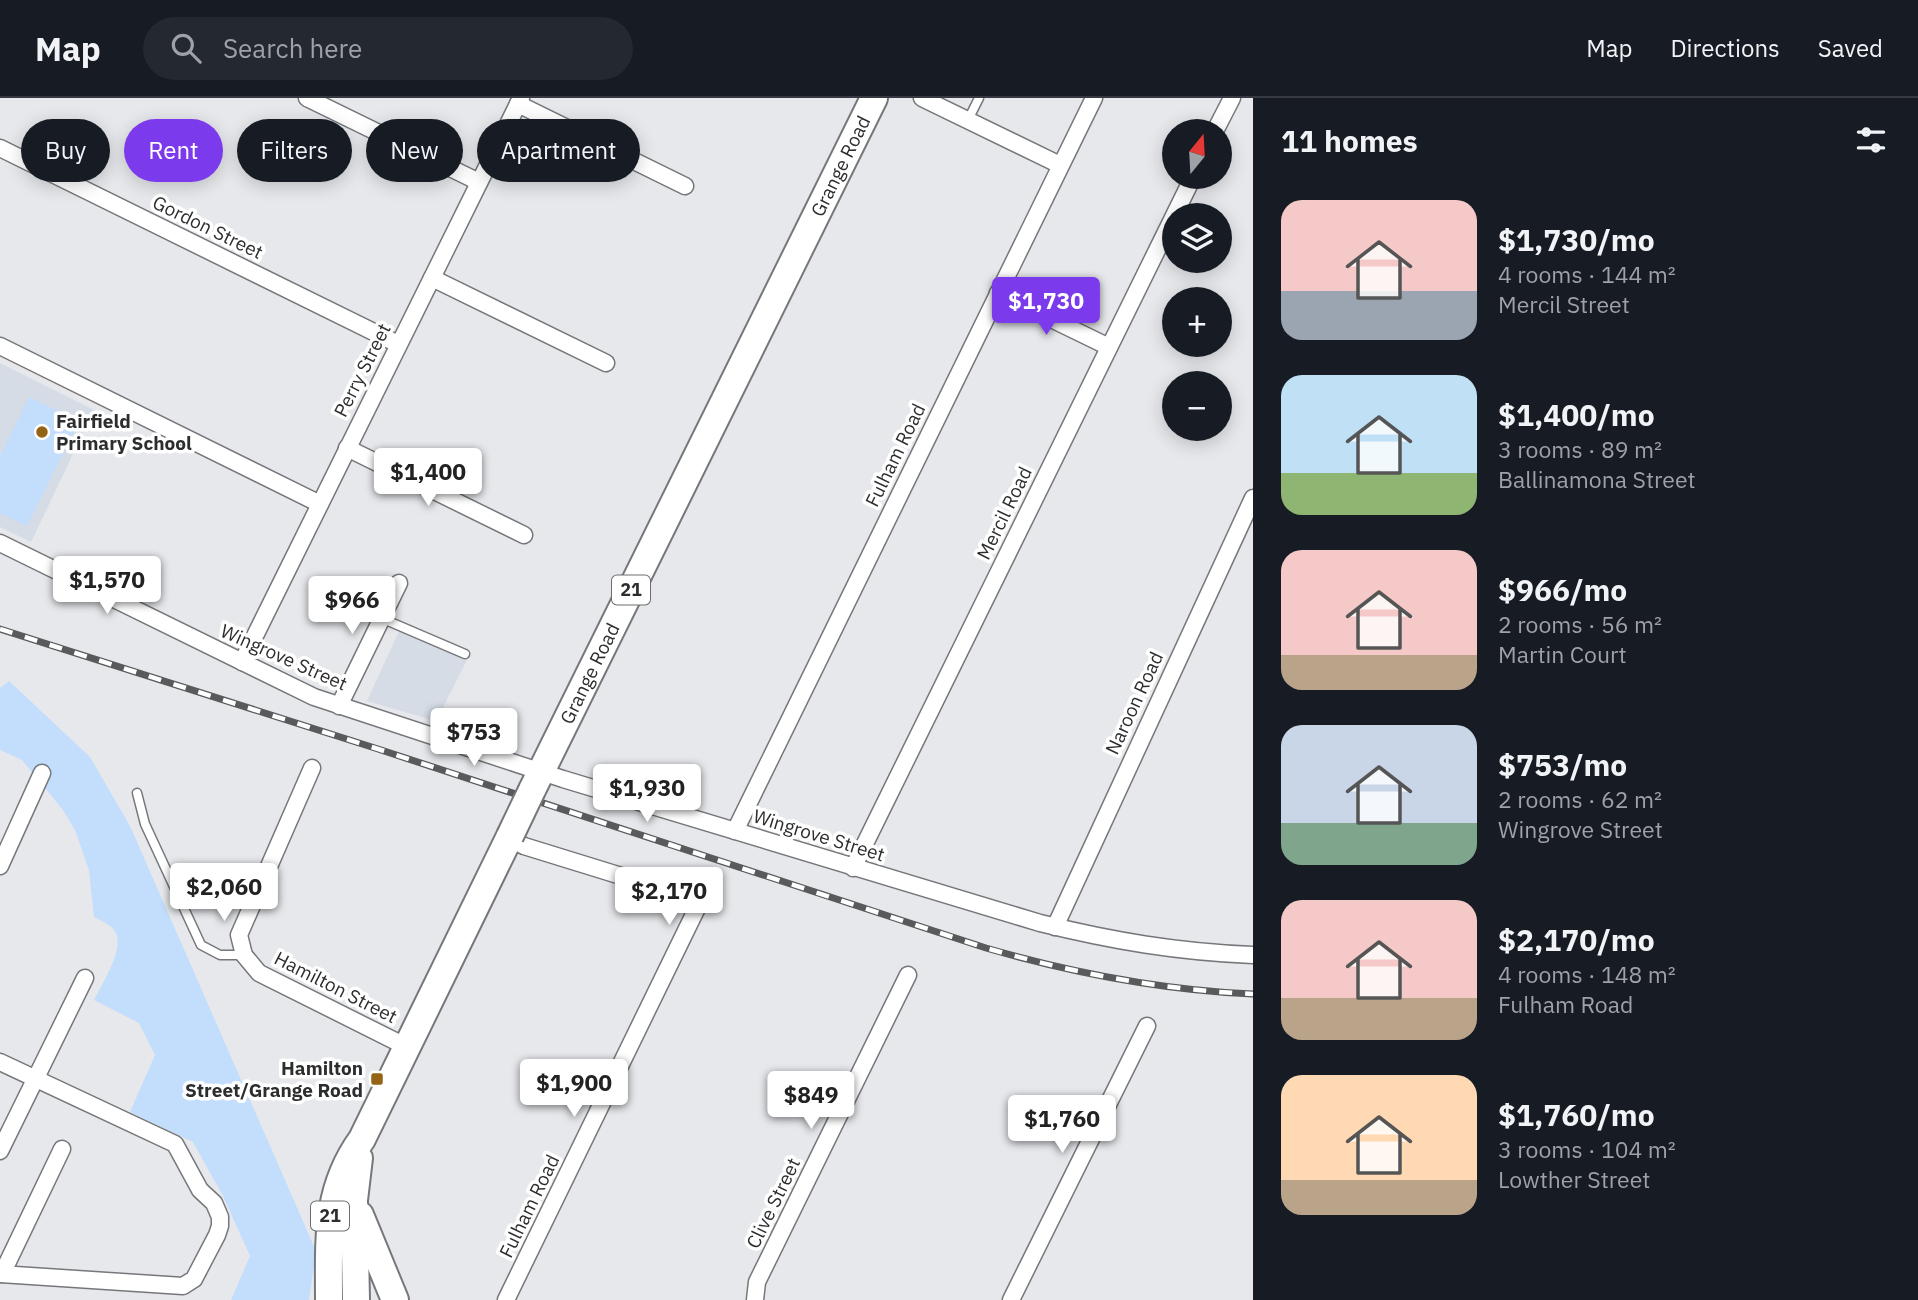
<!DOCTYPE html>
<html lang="en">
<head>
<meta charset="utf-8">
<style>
	body { margin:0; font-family:"IBM Plex Sans",sans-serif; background:#242831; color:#f1f3f6; height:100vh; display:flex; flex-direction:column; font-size:26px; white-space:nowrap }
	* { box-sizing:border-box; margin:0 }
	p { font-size:23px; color:#9ea1a6 }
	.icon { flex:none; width:38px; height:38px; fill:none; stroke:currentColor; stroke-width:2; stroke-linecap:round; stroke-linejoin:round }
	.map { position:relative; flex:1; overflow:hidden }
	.panel { display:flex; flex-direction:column; background:#171b24; width:665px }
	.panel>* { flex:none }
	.guide { position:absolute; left:21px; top:21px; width:665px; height:63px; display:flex; gap:14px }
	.needle { width:46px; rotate:18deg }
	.fabs { position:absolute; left:1162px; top:21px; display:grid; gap:14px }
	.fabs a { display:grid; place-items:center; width:70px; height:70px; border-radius:50%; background:#171b24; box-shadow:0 4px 18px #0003; font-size:35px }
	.price { position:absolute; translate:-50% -60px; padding:0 16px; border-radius:7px; background:#fff; color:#222; font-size:23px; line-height:46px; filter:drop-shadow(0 2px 4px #0008) }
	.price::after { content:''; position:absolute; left:50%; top:42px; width:21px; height:16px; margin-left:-10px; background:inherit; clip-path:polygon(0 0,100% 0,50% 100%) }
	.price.selected { background:#7c3aed; color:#fff }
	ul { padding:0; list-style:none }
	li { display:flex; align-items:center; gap:21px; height:175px; padding:0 28px }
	li span { display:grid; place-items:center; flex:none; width:196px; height:140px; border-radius:21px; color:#555 }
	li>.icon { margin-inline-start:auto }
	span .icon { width:84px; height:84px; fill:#fffc; stroke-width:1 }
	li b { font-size:30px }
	h2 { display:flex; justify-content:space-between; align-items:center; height:84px; padding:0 28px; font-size:30px }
	.tag { padding:0 24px; border-radius:32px; background:#171b24; box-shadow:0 4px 18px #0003; font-size:24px; line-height:63px }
	.tag.selected { background:#7c3aed; color:#fff }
	header { display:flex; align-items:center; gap:42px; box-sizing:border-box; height:98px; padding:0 35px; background:#171b24; border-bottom:2px solid #363941 }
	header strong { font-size:33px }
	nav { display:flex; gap:38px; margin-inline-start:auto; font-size:24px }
	.search { width:490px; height:63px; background:#242831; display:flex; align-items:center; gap:18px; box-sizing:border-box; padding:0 24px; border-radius:38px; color:#9ea1a6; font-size:26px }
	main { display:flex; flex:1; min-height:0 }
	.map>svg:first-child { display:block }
	.built { fill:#d5dce5 }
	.green { fill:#c3ddfc }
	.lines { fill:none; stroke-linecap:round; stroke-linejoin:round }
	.lane-casing { stroke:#75777a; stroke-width:11 }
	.street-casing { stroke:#75777a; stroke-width:19 }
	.primary-casing { stroke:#75777a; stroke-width:30 }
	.lane { stroke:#fff; stroke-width:8 }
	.street { stroke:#fff; stroke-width:16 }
	.primary { stroke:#fff; stroke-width:26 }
	.rail-casing { stroke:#585a5b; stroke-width:7 }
	.rail { stroke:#fff; stroke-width:4.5; stroke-dasharray:13; stroke-linecap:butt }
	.primary-bridge-casing { stroke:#75777a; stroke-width:30; stroke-linecap:butt }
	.primary-bridge { stroke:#fff; stroke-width:26 }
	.poi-dot { fill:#946313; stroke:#fff; stroke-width:2.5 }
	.labels { text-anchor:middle; stroke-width:7; stroke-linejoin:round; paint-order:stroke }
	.shield { fill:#fff; stroke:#6b6c6d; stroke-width:2 }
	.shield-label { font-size:18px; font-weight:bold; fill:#2c2d2e }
	.street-label { font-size:19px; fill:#2c2d2e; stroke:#fff }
	.poi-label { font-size:19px; font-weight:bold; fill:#2c2d2e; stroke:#fff; text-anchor:start }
</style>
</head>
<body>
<header>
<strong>Map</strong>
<div class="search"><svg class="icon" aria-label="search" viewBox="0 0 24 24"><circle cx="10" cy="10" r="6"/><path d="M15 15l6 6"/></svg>Search here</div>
<nav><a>Map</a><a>Directions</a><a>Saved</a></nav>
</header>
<main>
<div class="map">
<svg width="1253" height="1202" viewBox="0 0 1253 1202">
	<rect width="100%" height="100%" fill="#e6e8eb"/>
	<!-- built -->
	<g class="built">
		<polygon points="0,265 94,312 31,444 0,429"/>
		<polygon points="400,531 468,560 436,623 367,603"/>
	</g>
	<!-- green -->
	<g class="green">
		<polygon points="29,299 79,323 27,428 0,415 0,358"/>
		<path d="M9 583 90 659 130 728 316 1153 309 1202H231L250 1158 223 1098 193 1044 130 1014 155 957 139 925 94 902C102 886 124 852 116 835 113 827 101 823 94 819L89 772 75 732 63 712 22 662 0 652V590Z"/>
	</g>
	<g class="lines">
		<defs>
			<g id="lane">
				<polyline points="968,22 979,0"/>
				<polyline points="381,520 465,556"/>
				<polyline points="137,695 145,726 201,847 220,857 244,857"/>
			</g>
			<g id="street">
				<polyline points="307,0 479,84"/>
				<polyline points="922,0 1060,67"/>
				<polyline points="518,6 685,88"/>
				<polyline points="1215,33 1232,0"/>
				<polyline points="0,50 398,246"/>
				<polyline points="432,180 606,265"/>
				<polyline points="998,195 1109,249"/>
				<polyline points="0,248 320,406"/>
				<polyline points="347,350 524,437"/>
				<path d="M0 445 314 599 563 681 1040 825C1113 843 1178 854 1253 857"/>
				<polyline points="242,564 521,0"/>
				<polyline points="339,608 399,485"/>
				<polyline points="312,670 239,837 244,857 259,875 407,949"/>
				<polyline points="735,733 1094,0"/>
				<polyline points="0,768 42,675"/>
				<polyline points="853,770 1193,79"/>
				<polyline points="1055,829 1253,400"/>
				<polyline points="0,964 175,1046 200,1092 214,1105 220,1119 220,1128 217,1137 194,1181 183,1188 0,1176"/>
				<polyline points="0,1053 85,880"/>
				<polyline points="2,1176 62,1051"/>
				<polyline points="506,1202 698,808 695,802 686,798 524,748 509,740"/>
				<polyline points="755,1202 757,1184 908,877"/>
				<polyline points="1011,1202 1147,928"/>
			</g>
			<g id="primary">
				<path id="s1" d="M532 692 874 0"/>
				<polyline points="360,1117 395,1202"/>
				<path d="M329 1202C329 1142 325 1092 362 1041L510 738"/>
				<polyline points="356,1202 354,1102 359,1060"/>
			</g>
		</defs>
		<!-- lane casing -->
		<use href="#lane" class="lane-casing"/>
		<!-- street casing -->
		<use href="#street" class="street-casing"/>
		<!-- primary casing -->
		<use href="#primary" class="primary-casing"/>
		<!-- lane -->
		<use href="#lane" class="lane"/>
		<!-- street -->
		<use href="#street" class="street"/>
		<!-- primary -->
		<use href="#primary" class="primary"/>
		<defs>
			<path id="rail" d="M0 531 378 651 986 850C1073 875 1162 892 1253 896"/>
		</defs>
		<!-- rail casing -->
		<use href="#rail" class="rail-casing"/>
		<!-- rail -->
		<use href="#rail" class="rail"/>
		<defs>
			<polyline id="primary-bridge" points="510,738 532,692"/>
		</defs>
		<!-- primary-bridge casing -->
		<use href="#primary-bridge" class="primary-bridge-casing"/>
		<!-- primary-bridge -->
		<use href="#primary-bridge" class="primary-bridge"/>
	</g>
	<!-- markers -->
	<g class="poi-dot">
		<circle cx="42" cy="334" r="7"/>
		<rect x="370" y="974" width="14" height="14" rx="3.5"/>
	</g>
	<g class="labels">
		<!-- shield labels -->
		<g class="shield">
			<rect x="612" y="477.5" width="38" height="29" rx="5"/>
			<rect x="311" y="1103.5" width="38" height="29" rx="5"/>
		</g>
		<g class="shield-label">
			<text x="631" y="498">21</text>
			<text x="330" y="1124">21</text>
		</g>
		<!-- street labels -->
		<g class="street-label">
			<text dy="7" stroke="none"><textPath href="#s1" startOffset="696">Grange Road</textPath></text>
			<text transform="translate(208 129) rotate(26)" y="7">Gordon Street</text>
			<text transform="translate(362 272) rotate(-63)" y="7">Perry Street</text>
			<text transform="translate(895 357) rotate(-64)" y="7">Fulham Road</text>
			<text transform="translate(1004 415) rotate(-64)" y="7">Mercil Road</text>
			<text transform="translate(284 559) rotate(24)" y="7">Wingrove Street</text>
			<text dy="7" stroke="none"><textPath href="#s1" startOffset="130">Grange Road</textPath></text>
			<text transform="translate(1134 605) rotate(-65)" y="7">Naroon Road</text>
			<text transform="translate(819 737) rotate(17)" y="7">Wingrove Street</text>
			<text transform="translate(336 889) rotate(27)" y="7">Hamilton Street</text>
			<text transform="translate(773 1105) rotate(-64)" y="7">Clive Street</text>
			<text transform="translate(529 1108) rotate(-64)" y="7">Fulham Road</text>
		</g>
		<!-- poi labels -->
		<g class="poi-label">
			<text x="56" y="330">Fairfield<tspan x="56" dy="22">Primary School</tspan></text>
			<text x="363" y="977" text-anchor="end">Hamilton<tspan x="363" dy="22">Street/Grange Road</tspan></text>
		</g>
	</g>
</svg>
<div class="fabs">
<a><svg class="needle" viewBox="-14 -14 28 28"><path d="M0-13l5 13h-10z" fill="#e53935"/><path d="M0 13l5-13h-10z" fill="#9ea1a6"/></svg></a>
<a><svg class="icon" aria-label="layers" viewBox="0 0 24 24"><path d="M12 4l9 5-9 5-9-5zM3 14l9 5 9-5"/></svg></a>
<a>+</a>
<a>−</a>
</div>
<b class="price selected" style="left:1046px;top:239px">$1,730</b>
<b class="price" style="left:428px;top:410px">$1,400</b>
<b class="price" style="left:107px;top:518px">$1,570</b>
<b class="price" style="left:352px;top:538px">$966</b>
<b class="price" style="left:474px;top:670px">$753</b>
<b class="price" style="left:647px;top:726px">$1,930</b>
<b class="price" style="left:224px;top:825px">$2,060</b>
<b class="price" style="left:669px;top:829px">$2,170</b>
<b class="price" style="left:574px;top:1021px">$1,900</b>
<b class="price" style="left:811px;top:1033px">$849</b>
<b class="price" style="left:1062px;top:1057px">$1,760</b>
<div class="guide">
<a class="tag">Buy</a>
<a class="tag selected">Rent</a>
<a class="tag">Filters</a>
<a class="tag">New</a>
<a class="tag">Apartment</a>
</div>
</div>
<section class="panel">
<h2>11 homes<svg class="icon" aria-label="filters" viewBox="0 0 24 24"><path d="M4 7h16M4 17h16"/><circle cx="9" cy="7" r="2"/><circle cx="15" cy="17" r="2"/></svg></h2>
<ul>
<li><span style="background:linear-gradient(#f6c9c9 65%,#9aa5b1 0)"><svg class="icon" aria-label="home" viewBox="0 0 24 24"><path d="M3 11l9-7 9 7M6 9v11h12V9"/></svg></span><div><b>$1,730/mo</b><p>4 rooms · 144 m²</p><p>Mercil Street</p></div></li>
<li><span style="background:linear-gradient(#bfe0f5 70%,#8fb573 0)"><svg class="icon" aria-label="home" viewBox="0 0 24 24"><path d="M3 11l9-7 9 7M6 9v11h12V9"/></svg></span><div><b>$1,400/mo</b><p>3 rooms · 89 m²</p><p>Ballinamona Street</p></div></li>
<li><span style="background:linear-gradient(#f6c9c9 75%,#b9a48a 0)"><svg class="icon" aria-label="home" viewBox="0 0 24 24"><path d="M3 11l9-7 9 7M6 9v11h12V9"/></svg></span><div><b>$966/mo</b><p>2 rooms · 56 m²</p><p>Martin Court</p></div></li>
<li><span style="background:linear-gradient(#c9d6e8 70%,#7fa58c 0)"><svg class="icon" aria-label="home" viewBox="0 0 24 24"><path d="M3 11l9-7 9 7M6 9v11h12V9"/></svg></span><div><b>$753/mo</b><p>2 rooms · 62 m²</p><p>Wingrove Street</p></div></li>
<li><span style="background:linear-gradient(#f6c9c9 70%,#b9a48a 0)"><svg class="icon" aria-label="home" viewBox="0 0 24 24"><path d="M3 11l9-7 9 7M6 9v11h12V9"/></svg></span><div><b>$2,170/mo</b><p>4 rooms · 148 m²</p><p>Fulham Road</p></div></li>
<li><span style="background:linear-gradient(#ffd9b3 75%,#b9a48a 0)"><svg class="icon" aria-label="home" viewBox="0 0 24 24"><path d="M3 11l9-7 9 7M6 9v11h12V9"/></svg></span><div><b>$1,760/mo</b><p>3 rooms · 104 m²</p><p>Lowther Street</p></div></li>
</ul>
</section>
</main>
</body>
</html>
